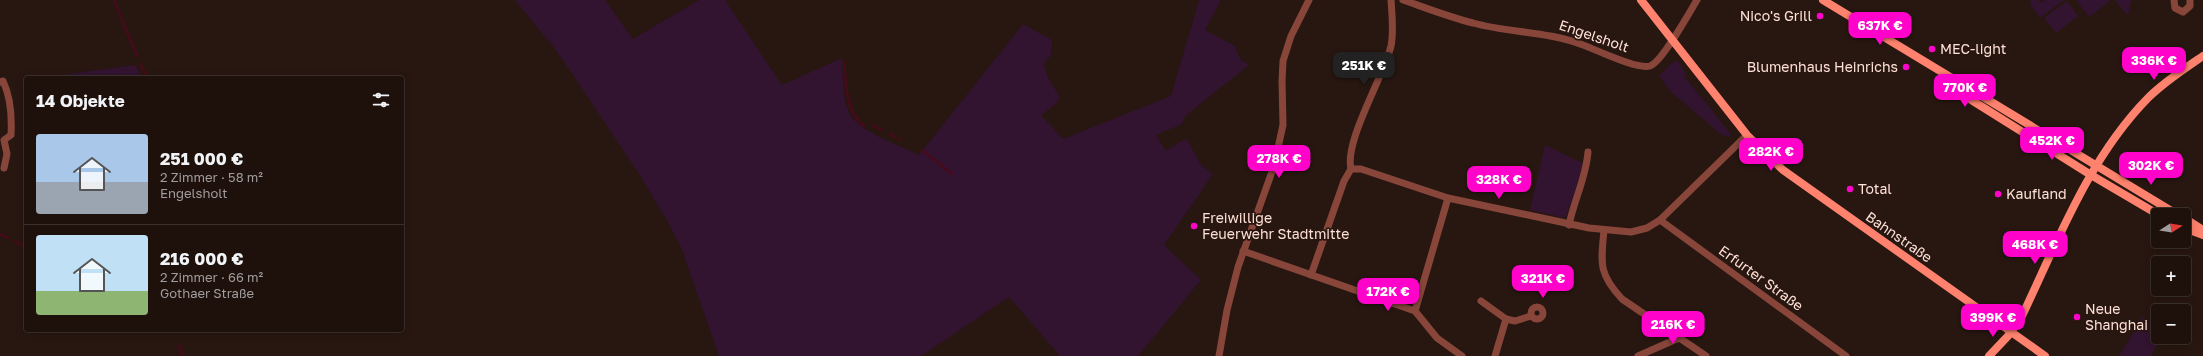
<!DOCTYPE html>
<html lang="de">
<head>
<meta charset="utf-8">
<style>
	body { margin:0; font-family:"Golos Text",sans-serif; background:#2b1f1a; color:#f1f3f6; height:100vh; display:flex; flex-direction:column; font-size:15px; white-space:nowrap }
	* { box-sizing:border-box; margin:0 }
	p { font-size:13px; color:#a19d9d }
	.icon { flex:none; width:22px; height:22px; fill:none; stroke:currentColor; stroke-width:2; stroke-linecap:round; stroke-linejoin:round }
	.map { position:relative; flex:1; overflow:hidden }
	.drawer { position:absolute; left:24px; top:76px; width:380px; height:256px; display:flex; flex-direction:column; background:#1e110c; border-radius:4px; box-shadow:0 2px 10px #0003,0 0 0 1px #3c312d }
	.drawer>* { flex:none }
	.needle { width:26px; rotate:78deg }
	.buttons { position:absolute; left:2151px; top:208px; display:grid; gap:8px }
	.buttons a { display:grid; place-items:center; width:40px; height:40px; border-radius:4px; background:#1e110c; box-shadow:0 2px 10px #0003,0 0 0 1px #3c312d; font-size:20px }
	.price { position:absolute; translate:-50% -34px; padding:0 9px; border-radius:8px; background:#ff03ca; color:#fff; font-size:13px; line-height:26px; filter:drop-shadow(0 1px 2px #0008) }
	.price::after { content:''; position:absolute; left:50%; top:24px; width:12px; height:9px; margin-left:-6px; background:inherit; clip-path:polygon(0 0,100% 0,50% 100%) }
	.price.on { background:#222; color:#fff }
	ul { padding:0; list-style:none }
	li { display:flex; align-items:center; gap:12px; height:100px; padding:0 12px }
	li+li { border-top:1px solid #3c312d }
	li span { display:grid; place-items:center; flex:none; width:112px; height:80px; border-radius:4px; color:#555 }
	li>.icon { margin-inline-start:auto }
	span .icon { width:48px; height:48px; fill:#fffc; stroke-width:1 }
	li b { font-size:17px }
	h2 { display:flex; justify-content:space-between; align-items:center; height:48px; padding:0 12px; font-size:17px }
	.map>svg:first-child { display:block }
	.green { fill:#321330 }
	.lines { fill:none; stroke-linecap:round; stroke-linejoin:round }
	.stream { stroke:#470a1a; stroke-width:2.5 }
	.street { stroke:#88463b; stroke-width:7 }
	.secondary { stroke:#ff826e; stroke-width:8 }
	.poi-dot { fill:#ff03ca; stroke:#281710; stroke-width:1.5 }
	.labels { text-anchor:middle; stroke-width:3.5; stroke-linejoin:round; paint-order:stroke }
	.poi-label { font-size:14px; fill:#ffe0d7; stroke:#281710; text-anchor:start }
	.street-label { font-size:14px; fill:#ffe0d7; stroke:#281710 }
</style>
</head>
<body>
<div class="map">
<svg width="2203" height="356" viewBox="0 0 2203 356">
	<rect width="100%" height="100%" fill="#281710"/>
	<!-- green -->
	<g class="green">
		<path d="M515 0H605L633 39 699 0H725L782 85 842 58C843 76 842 97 849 113 857 131 902 146 919 155L1023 24 1052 40 1051 55 1044 64 1048 78 1060 97 1056 104 1041 115 1063 139 1171 96 1199 0H1221L1205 30 1235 46 1240 59 1249 65 1185 116 1182 124 1156 135 1166 151 1186 138 1201 165 1213 174 1164 245 1201 280 1138 356H1060L1009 297 921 356H719L681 247 666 219 641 177 571 72 555 49Z"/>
		<polygon points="2031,0 2039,0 2041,3 2045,0 2064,0 2040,18 2030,4"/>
		<polygon points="2076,0 2109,0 2110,1 2089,17"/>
		<polygon points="2115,0 2131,0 2128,16"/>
		<polygon points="2067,1 2078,16 2056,33 2044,18"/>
		<polygon points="1678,61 1686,74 1684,76 1731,134 1729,137 1722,135 1671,92 1659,76 1673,62"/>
		<polygon points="135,65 143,78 69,78 68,74"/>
		<polygon points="1545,145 1582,163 1584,169 1565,218 1530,210"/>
		<polygon points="2143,317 2158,326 2158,337 2161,337 2151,356 2119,356"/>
	</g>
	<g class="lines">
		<!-- stream -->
		<g class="stream">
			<polyline points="114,0 137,56"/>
			<path d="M844 62C846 83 845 112 864 126"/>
			<polyline points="140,64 148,78"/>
			<polyline points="872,125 882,130"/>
			<polyline points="890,134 895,137"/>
			<polyline points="899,139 901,140"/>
			<polyline points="922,150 952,174"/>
			<polyline points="0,234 8,238"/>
			<polyline points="15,241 26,247"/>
			<polyline points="179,346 183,356"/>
		</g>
		<!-- street -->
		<g class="street">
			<path d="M1403 0C1426 8 1449 17 1473 23 1509 33 1547 31 1583 45 1597 50 1637 70 1650 66 1662 62 1689 13 1697 0"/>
			<polyline points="2174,0 2175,8 2183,12 2190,6 2190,0"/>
			<path d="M0 82 3 81C11 98 12 117 11 135L4 140 7 154 4 168"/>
			<path d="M1351 169C1344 141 1384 76 1391 46 1394 31 1392 15 1391 0"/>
			<polyline points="1660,220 1846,356"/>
			<path d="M1569 225C1574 200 1586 178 1588 152"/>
			<path d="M1604 230C1601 263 1598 273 1622 299L1706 356"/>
			<polyline points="1243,251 1415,311 1448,198"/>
			<polyline points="1311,275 1344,181 1351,169 1361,169 1448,198 1589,228 1631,232 1647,228 1660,220 1747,135"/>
			<polyline points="1481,301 1506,319"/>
			<circle cx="1537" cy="313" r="6"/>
			<polyline points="1415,311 1437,338 1462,356"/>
			<polyline points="1219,356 1227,310 1238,267 1274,166 1283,125 1282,81 1283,61 1291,36 1309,0"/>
			<polyline points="1495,356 1506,319 1515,321 1531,316"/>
			<polyline points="1638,356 1679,338"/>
		</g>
		<!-- secondary -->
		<g class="secondary">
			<polyline points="1641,0 1747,135 1783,170 2045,356"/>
			<polyline points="1823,0 2178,215"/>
			<polyline points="1949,79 1965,96 2091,175 2159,215"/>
			<polyline points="2184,218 2203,230"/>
			<polyline points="2184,228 2203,235"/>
			<path d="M1989 356 2008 336 2021 318C2057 243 2088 159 2148 98 2164 82 2184 69 2203 56"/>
		</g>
	</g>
	<!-- markers -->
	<g class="poi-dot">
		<circle cx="1820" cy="16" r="4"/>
		<circle cx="1932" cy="49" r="4"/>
		<circle cx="1906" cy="67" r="4"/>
		<circle cx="1850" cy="189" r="4"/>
		<circle cx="1998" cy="194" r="4"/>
		<circle cx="1194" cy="226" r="4"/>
		<circle cx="2077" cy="317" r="4"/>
	</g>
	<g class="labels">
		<!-- poi labels -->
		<g class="poi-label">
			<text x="1812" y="21" text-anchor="end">Nico's Grill</text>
			<text x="1940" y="54">MEC-light</text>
			<text x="1898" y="72" text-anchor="end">Blumenhaus Heinrichs</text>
			<text x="1858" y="194">Total</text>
			<text x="2006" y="199">Kaufland</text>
			<text x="1202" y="223">Freiwillige<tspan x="1202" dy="16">Feuerwehr Stadtmitte</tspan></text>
			<text x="2085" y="314">Neue<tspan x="2085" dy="16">Shanghai</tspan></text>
		</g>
		<!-- street labels -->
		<g class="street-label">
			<text transform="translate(1594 36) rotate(19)" y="5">Engelsholt</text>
			<text transform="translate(1899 237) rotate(35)" y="5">Bahnstraße</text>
			<text transform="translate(1761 278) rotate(36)" y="5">Erfurter Straße</text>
		</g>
	</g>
</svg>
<div class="buttons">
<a><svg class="needle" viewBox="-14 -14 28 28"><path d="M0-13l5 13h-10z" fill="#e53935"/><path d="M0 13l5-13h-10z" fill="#a19d9d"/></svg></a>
<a>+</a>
<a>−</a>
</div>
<b class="price" style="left:1880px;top:46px">637K €</b>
<b class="price" style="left:2154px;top:81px">336K €</b>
<b class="price on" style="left:1364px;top:86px">251K €</b>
<b class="price" style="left:1965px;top:108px">770K €</b>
<b class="price" style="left:2052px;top:161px">452K €</b>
<b class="price" style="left:1771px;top:172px">282K €</b>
<b class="price" style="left:1279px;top:179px">278K €</b>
<b class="price" style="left:2151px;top:186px">302K €</b>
<b class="price" style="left:1499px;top:200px">328K €</b>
<b class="price" style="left:2035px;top:265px">468K €</b>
<b class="price" style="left:1543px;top:299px">321K €</b>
<b class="price" style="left:1388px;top:312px">172K €</b>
<b class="price" style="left:1993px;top:338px">399K €</b>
<b class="price" style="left:1673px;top:345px">216K €</b>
<section class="drawer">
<h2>14 Objekte<svg class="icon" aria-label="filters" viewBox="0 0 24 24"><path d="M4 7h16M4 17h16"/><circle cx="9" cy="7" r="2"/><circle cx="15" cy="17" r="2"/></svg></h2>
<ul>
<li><span style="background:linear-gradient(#a9c7e8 60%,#9aa5b1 0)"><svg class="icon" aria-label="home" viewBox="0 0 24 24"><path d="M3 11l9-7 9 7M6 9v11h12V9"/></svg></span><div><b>251 000 €</b><p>2 Zimmer · 58 m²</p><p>Engelsholt</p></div></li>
<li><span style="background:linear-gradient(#bfe0f5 70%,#8fb573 0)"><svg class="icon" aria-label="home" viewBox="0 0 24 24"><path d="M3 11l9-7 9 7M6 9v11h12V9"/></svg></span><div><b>216 000 €</b><p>2 Zimmer · 66 m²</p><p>Gothaer Straße</p></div></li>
</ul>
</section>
</div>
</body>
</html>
